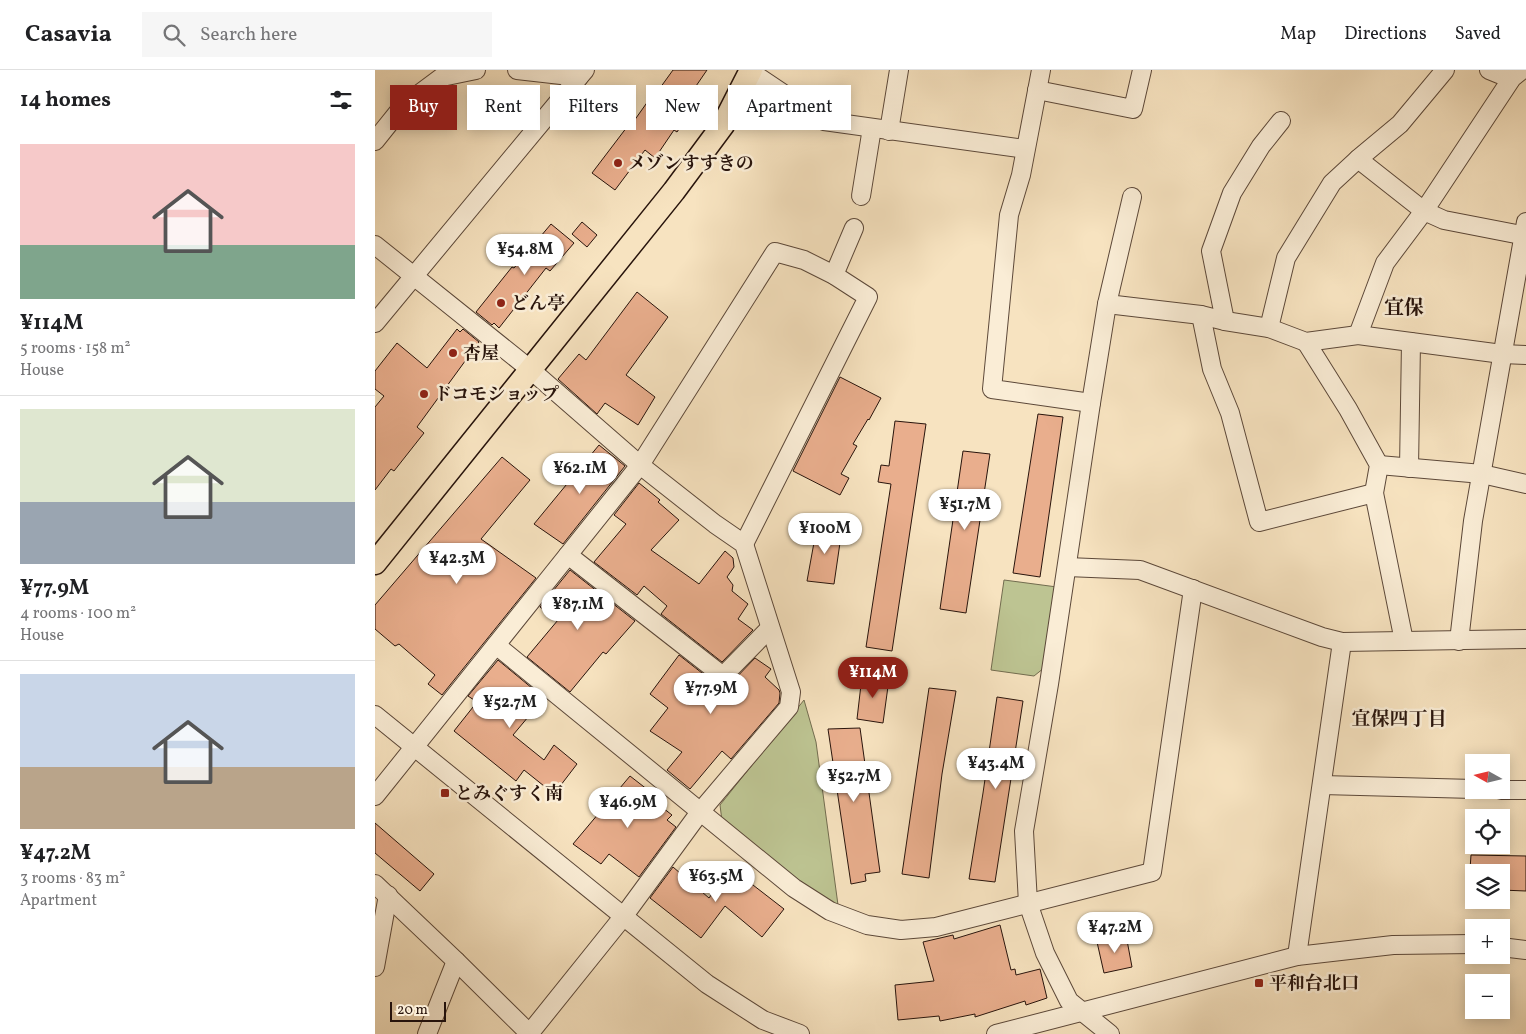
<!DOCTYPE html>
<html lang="en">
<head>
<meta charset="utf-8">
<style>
	body { margin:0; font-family:Vollkorn,"Noto Serif JP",serif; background:#f6f6f6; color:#202124; height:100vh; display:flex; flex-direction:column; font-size:19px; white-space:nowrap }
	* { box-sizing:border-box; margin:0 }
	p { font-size:16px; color:#757577 }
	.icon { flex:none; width:28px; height:28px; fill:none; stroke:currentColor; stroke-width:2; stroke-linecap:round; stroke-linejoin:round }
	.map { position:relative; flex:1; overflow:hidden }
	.sheet { display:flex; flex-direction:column; background:#fff; width:375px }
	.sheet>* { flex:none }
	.guide { position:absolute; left:15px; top:15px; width:475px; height:45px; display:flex; gap:10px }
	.needle { width:32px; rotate:278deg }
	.buttons { position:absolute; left:1090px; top:684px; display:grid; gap:10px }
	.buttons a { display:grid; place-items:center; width:45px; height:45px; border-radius:0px; background:#fff; box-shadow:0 2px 12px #0003; font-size:25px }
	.scale { position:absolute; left:15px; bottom:12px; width:56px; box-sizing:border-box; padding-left:5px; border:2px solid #28140c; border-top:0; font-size:14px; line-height:18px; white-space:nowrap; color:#28140c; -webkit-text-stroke:4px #faedd6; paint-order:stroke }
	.price { position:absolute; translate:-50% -42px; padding:0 11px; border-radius:18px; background:#fff; color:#222; font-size:16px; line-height:32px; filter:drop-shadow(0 1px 2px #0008) }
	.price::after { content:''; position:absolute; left:50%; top:30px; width:15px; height:11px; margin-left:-8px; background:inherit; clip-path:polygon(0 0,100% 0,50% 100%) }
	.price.current { background:#8f2418; color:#fff }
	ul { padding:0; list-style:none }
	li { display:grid; align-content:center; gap:10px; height:265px; padding:0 20px }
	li+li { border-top:1px solid #e0e0e0 }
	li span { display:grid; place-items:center; height:155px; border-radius:0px; color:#555 }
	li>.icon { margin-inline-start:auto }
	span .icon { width:90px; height:90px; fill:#fffc; stroke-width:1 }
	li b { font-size:21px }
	h2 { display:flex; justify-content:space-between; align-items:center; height:60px; padding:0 20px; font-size:21px }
	.pill { padding:0 18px; border-radius:0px; background:#fff; box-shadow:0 2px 12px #0003; font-size:18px; line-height:45px }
	.pill.current { background:#8f2418; color:#fff }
	header { display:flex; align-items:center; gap:30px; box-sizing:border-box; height:70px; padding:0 25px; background:#fff; border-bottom:1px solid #e0e0e0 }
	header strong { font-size:24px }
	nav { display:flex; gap:28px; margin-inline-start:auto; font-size:18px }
	.search { width:350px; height:45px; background:#f6f6f6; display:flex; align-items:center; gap:12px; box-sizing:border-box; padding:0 18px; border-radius:0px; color:#757577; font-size:19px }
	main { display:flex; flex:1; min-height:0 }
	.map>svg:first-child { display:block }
	.green { fill:#bdc492; stroke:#726c4f }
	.building { fill:#e9ae8d; stroke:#28140c }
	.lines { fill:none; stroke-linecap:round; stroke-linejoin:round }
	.minor-casing { stroke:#5c4839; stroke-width:20 }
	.major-casing { stroke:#28140c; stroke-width:25 }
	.minor { stroke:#faedd6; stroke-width:18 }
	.major { stroke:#f7e3c0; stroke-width:22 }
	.poi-dot { fill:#8f2418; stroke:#faedd6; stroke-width:2 }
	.labels { text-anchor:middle; stroke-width:5; stroke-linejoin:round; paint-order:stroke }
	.poi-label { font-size:18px; font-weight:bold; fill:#28140c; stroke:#faedd6; text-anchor:start }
	.neighbourhood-label { font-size:19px; font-weight:bold; fill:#28140c; stroke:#faedd6 }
	.quarter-label { font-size:20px; font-weight:bold; fill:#28140c; stroke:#faedd6 }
</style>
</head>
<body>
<header>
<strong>Casavia</strong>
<div class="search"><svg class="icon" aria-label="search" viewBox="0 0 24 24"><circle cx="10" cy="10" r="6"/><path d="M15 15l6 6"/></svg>Search here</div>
<nav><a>Map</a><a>Directions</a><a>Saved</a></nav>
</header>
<main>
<section class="sheet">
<h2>14 homes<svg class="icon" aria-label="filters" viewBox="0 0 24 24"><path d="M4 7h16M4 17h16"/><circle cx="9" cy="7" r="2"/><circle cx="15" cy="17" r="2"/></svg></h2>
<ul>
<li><span style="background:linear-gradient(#f6c9c9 65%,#7fa58c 0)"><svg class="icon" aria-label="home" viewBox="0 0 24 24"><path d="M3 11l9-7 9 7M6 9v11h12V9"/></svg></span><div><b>¥114M</b><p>5 rooms · 158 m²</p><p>House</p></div></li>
<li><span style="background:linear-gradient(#dfe7d0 60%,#9aa5b1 0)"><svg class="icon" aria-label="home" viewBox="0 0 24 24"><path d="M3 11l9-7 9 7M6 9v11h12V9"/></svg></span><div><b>¥77.9M</b><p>4 rooms · 100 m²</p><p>House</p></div></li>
<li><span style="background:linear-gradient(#c9d6e8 60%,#b9a48a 0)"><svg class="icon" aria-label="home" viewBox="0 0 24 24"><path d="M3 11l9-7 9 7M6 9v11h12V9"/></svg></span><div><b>¥47.2M</b><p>3 rooms · 83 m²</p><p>Apartment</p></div></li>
</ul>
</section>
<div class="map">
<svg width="1151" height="964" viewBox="0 0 1151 964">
	<rect width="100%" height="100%" fill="#f7e3c0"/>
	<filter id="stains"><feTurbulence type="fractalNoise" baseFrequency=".004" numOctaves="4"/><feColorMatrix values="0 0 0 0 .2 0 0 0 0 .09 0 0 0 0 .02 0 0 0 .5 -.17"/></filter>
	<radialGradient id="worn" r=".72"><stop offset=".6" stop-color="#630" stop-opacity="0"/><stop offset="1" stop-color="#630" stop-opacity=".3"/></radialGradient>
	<!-- green -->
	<g class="green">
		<polygon points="629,510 682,517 669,598 659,606 616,600"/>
		<polygon points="429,630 441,672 463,835 429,817 347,751 345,735"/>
	</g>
	<!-- building -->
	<g class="building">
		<polygon points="298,0 332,0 308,35 316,41 302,62 299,60 280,88 270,80 240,120 217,103 252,57 254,58 283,17 285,18"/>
		<polygon points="207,152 222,165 212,177 197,164"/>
		<polygon points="176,154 199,173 175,201 171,198 124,258 119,253 117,255 101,242 137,197 139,198"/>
		<polygon points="262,222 293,247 251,305 280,327 263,355 230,333 222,344 183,309 204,284 211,290"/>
		<polygon points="82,259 85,262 88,259 104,272 42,357 49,363 19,401 16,399 0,420 0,337 9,326 0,319 0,301 22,273 52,298"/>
		<polygon points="465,307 506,328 494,350 493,349 478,374 482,376 466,404 474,408 465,425 418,401"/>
		<polygon points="663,344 688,347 665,507 638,503"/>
		<polygon points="520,351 551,354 517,581 491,577 516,414 503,412 506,395 514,396"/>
		<polygon points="224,375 250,396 188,474 159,454"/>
		<polygon points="588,381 615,384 591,543 565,539"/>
		<polygon points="127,387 155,410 106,469 161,508 67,625 53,614 60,605 24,574 20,576 0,559 0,535"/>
		<polygon points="264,413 285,430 283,432 304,450 276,480 324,514 350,481 358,488 359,497 352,507 358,515 357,521 373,534 363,549 378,560 347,592 286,544 292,536 269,516 262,525 219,492 251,454 239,445"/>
		<polygon points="442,456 467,459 459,514 432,511"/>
		<polygon points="195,500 260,551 231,584 228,582 195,622 152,587 183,550 165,537"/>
		<polygon points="304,585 341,614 347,616 356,613 380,588 396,599 390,607 404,620 405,623 404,633 356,689 347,681 315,719 292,700 307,682 275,661 293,638 275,624"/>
		<polygon points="123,590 169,628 138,665 169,690 179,675 202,694 179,724 149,700 141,711 79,661 102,632 93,626"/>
		<polygon points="487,606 514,609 508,653 482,649"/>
		<polygon points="554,618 581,621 567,704 554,808 527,804"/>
		<polygon points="622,627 648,631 620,812 594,809 608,723"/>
		<polygon points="485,658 505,802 490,804 491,811 476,814 453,659"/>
		<polygon points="255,706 282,727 279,731 297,745 292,750 301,757 264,807 234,784 226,794 198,774"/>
		<polygon points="0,753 59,804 45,821 0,783"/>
		<polygon points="1096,785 1151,786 1151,821 1126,820 1126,802 1099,802 1099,829 1093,828"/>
		<polygon points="298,797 334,828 356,798 409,839 387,867 350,836 326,868 275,828"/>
		<polygon points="625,855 636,900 640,899 641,905 665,899 672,928 651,935 650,931 600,947 600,944 565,951 564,946 523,950 520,915 559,911 548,872 578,865 579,869"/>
		<polygon points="751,865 757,897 729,903 722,872"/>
	</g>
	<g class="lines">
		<defs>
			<g id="minor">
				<polyline points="142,0 204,7 210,0"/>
				<polyline points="373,0 449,51 650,79"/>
				<polyline points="666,0 646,105 634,145 617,319 716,333"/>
				<polyline points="1114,0 1136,9"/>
				<polyline points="662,20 758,39 767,0"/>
				<polyline points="514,61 524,0"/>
				<polyline points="0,71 28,36 67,7 101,0"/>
				<polyline points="983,89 1025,54 1070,0"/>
				<polyline points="486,126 497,58"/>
				<polyline points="0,175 156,300 265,395 340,454 369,474 416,622 414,637 325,742 248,847 154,964"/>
				<polyline points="459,205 479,158"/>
				<polyline points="732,234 826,245 850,251 894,258 931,272 983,265 1127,284 1151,285"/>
				<polyline points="826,245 837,299 855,343 884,452 999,423"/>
				<polyline points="850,251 836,181 857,123 886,76 906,51"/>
				<polyline points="0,253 204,7"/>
				<polyline points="894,258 911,188 957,113 983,89 1049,141 1069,150 1151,166"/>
				<polyline points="983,265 1010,193 1049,141 1137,8 1147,0"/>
				<polyline points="931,272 973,339 1004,395 999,423 1029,571"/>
				<polyline points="1004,395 1107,404 1151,414"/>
				<polyline points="1034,398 1036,272"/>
				<polyline points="193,485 348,606 395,558"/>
				<polyline points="692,497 765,500 947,567 967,572 1151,569"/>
				<polyline points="1084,571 1098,451 1151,152"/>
				<polyline points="121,575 419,818 455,841 492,855 526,860 561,857 777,802 818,519"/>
				<polyline points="0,645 332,914 388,950 425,964"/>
				<polyline points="947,715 1099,719"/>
				<polyline points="1126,720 1151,720"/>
				<polyline points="0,726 265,395 400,182 429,190 459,205 493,227 369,474"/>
				<polyline points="0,814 81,891 155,964"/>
				<polyline points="1126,877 1151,880"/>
				<polyline points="922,886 967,572"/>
				<polyline points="0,897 13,825"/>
				<polyline points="52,964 81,891"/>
				<polyline points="621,964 922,886 1018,875 1099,874"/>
				<polyline points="735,964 694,931 670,883 653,833 649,761 674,614 716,333 732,234 757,127"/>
			</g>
			<polyline id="major" points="0,493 299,121 348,55 376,0"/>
		</defs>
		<!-- minor casing -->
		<use href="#minor" class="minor-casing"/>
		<!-- major casing -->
		<use href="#major" class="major-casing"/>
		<!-- minor -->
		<use href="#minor" class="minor"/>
		<!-- major -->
		<use href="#major" class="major"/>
	</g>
	<!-- markers -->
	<g class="poi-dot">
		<circle cx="243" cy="93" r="5"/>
		<circle cx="126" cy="233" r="5"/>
		<circle cx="78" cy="283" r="5"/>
		<circle cx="49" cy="324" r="5"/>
		<rect x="65" y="718" width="10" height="10" rx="2.5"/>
		<rect x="879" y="908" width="10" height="10" rx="2.5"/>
	</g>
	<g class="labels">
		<!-- poi labels -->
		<g class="poi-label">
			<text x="253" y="99">メゾンすすきの</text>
			<text x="136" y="239">どん亭</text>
			<text x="88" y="289">杏屋</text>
			<text x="59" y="330">ドコモショップ</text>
			<text x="80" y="729">とみぐすく南</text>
			<text x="894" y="919">平和台北口</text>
		</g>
		<!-- neighbourhood labels -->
		<g class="neighbourhood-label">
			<text x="1024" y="655">宜保四丁目</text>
		</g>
		<!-- quarter labels -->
		<g class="quarter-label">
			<text x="1029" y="244">宜保</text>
		</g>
	</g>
	<rect width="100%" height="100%" filter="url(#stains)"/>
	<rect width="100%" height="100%" fill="url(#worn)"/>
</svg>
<div class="buttons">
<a><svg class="needle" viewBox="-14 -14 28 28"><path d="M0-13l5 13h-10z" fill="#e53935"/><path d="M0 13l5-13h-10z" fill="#757577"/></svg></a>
<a><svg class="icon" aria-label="locate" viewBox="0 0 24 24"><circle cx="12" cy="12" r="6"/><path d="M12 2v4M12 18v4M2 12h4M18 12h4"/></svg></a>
<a><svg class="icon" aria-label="layers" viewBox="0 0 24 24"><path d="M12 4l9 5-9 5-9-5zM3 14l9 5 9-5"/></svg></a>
<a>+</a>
<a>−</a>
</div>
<div class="scale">20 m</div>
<b class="price" style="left:150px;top:206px">¥54.8M</b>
<b class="price" style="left:205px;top:425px">¥62.1M</b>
<b class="price" style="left:590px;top:461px">¥51.7M</b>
<b class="price" style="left:450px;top:485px">¥100M</b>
<b class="price" style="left:82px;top:515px">¥42.3M</b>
<b class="price" style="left:203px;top:561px">¥87.1M</b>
<b class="price current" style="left:498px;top:629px">¥114M</b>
<b class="price" style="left:336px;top:645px">¥77.9M</b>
<b class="price" style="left:135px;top:659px">¥52.7M</b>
<b class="price" style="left:621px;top:720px">¥43.4M</b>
<b class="price" style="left:479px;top:733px">¥52.7M</b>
<b class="price" style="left:253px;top:759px">¥46.9M</b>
<b class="price" style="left:341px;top:833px">¥63.5M</b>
<b class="price" style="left:740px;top:884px">¥47.2M</b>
<div class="guide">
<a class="pill current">Buy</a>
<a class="pill">Rent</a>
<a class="pill">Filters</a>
<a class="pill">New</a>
<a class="pill">Apartment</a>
</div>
</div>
</main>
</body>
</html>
